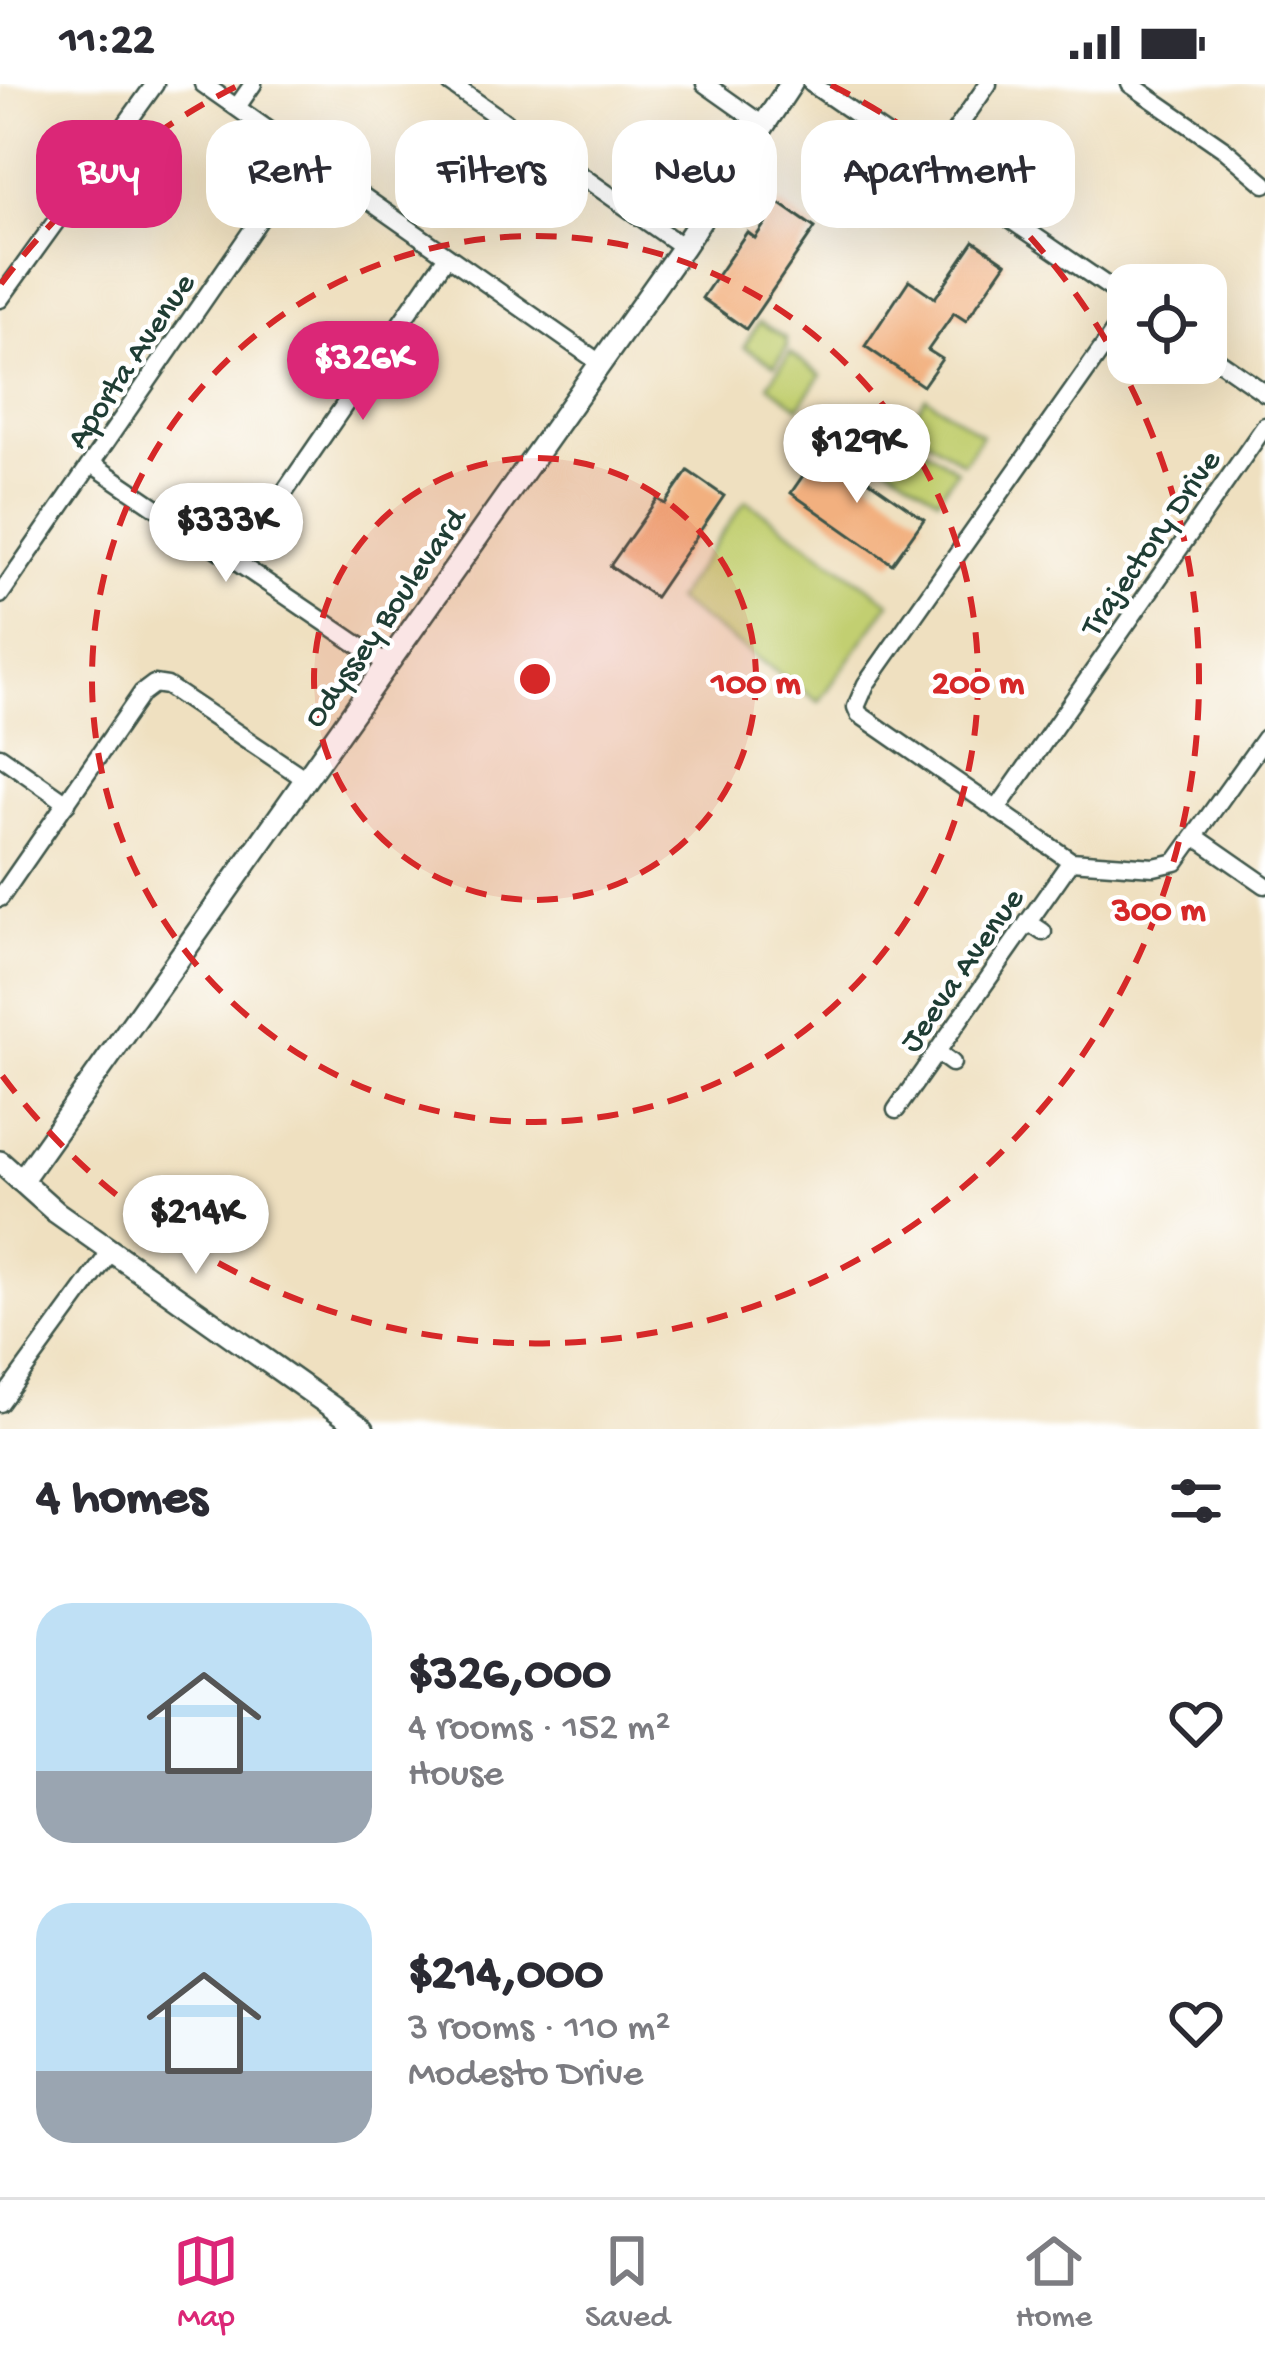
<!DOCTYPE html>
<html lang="en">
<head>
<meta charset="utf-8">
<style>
	body { margin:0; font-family:"Gochi Hand",sans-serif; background:#f2f2f3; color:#2b2b33; height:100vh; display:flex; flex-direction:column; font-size:45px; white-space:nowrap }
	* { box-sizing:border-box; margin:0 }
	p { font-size:39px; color:#7c7c81 }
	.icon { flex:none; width:66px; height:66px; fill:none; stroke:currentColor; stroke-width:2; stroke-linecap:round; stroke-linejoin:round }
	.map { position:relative; height:1345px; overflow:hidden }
	.sheet { display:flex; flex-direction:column; background:#fff; flex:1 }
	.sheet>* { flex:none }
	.guide { position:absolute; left:36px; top:36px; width:1194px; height:108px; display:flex; gap:24px }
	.buttons { position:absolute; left:1107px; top:180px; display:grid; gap:24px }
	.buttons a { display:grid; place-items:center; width:120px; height:120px; border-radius:24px; background:#fff; box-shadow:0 12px 48px #0002; font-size:60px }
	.price { position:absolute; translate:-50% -102px; padding:0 27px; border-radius:42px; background:#fff; color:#222; font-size:39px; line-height:78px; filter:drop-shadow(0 3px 6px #0008) }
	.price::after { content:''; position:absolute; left:50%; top:72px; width:36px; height:27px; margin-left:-18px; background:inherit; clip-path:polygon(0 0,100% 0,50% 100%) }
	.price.active { background:#db2777; color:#fff }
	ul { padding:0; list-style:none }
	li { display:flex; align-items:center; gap:36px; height:300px; padding:0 36px }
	li span { display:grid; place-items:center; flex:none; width:336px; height:240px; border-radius:36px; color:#555 }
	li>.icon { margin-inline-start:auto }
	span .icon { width:144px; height:144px; fill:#fffc; stroke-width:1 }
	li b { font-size:51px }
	h2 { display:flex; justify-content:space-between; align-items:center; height:144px; padding:0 36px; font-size:51px }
	.tag { padding:0 42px; border-radius:36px; background:#fff; box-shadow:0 12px 48px #0002; font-size:42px; line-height:108px }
	.tag.active { background:#db2777; color:#fff }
	.status { display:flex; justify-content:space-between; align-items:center; height:84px; padding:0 60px; background:#fff; direction:ltr }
	.status svg { height:33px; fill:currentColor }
	.dock { display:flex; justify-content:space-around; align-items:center; height:168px; border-top:3px solid #e1e1e2; background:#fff; font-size:33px; color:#7c7c81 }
	.dock a { display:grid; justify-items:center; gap:6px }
	.dock .active { color:#db2777 }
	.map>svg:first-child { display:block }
	.green { fill:#c2cf71; stroke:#708652; stroke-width:3 }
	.building { fill:#f2b07f }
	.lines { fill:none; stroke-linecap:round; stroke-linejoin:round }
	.minor-casing { stroke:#3e5549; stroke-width:21 }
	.tertiary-casing { stroke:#3e5549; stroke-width:26 }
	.minor { stroke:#fff; stroke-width:16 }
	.tertiary { stroke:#fff; stroke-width:21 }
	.ring { fill:none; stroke:#d62828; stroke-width:6; stroke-dasharray:21 15 }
	.labels { text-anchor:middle; stroke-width:9; stroke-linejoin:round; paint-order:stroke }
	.street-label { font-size:33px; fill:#1f3d34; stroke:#fff }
	.centre { fill:#d62828; stroke:#fff; stroke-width:6 }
	.ring-label { font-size:36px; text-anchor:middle; font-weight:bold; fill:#d62828; stroke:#fff; stroke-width:9; stroke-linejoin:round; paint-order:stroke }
</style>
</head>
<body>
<div class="status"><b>11:22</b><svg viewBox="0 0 49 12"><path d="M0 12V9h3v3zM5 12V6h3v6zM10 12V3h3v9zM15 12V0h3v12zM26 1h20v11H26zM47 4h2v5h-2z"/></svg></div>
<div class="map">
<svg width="1265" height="1345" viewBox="0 0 1265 1345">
	<rect width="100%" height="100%" fill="#fff"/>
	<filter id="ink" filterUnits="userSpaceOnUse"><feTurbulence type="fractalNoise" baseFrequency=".00833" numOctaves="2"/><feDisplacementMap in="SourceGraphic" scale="24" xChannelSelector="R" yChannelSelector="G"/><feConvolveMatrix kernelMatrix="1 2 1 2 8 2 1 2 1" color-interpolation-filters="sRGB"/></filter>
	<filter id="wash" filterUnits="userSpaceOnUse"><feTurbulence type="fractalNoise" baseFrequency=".004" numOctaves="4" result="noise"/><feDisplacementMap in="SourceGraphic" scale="48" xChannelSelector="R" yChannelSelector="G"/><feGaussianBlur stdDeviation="2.7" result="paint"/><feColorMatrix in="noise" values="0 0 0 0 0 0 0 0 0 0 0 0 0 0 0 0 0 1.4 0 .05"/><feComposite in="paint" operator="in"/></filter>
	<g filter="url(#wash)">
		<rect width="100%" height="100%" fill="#efe0c0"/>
		<!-- green -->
		<g class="green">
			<polygon points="759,238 786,254 787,263 775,281 744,263"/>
			<polygon points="790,269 821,291 799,323 768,301"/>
			<polygon points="926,313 982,351 963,379 907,341"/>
			<polygon points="902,349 957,386 938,414 883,377"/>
			<polygon points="746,416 890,518 819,618 675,516"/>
		</g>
		<g id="blocks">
			<!-- building -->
			<g class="building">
				<polygon points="856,76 900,106 883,137 880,135 877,140 870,135 865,141 857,136 851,144 823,124"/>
				<polygon points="779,119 815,144 746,245 702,214 747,148 755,154"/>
				<polygon points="974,157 1006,179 966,237 954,229 928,266 942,275 923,302 865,262 909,196 935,214"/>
				<polygon points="822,364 924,435 892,480 791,409"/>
				<polygon points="688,387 724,412 655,513 610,482 657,415 665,420"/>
			</g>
		</g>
	</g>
	<g filter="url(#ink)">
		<use href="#blocks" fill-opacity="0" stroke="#3e5549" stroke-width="3"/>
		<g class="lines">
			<defs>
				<g id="minor">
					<polyline points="203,0 600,279"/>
					<polyline points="451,0 683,163"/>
					<polyline points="705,0 763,41"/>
					<polyline points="812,0 1128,216"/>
					<polyline points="1130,0 1224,65 1265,100"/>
					<polyline points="237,23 253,0"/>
					<polyline points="931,82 988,0"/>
					<polyline points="0,215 155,0"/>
					<polyline points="1128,228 866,600 856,623 859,630 1071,777 1154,783 1176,778 1265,654"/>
					<polyline points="1206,268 1265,309"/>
					<polyline points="92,380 388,581"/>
					<polyline points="237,477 447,172"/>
					<polyline points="0,511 304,71"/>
					<polyline points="0,672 67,719"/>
					<polyline points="997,725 1265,342"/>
					<polyline points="1196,753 1265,801"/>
					<polyline points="0,814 142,609 154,600 167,602 307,696"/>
					<polyline points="1028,838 1043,848"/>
					<polyline points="937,968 952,979"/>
					<polyline points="896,1026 1071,777"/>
					<polyline points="0,1319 111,1167"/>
				</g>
				<g id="tertiary">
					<polyline points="0,1078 56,1128 363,1345"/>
					<polyline points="21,1097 683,163 791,0"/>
				</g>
			</defs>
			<!-- minor casing -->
			<use href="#minor" class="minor-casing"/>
			<!-- tertiary casing -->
			<use href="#tertiary" class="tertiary-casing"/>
			<!-- minor -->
			<use href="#minor" class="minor"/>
			<!-- tertiary -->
			<use href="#tertiary" class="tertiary"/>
		</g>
	</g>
	<!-- distance rings -->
	<circle cx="535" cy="595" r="221" fill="#d62828" fill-opacity=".12"/>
	<g class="ring">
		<circle cx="535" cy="595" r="221"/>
		<circle cx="535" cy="595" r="443"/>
		<path d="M1 200A664 664 0 0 1 239 1M831 1A664 664 0 1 1 1 990"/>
	</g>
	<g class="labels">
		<!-- street labels -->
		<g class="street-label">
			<text transform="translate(128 275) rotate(-56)" y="12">Aporta Avenue</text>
			<text transform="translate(1148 457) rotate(-55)" y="12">Trajectory Drive</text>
			<text transform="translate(382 532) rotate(-55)" y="12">Odyssey Boulevard</text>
			<text transform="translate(959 884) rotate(-55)" y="12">Jeeva Avenue</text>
		</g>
	</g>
	<circle cx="535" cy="595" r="18" class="centre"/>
	<g class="ring-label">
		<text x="756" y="608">100 m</text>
		<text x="978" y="608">200 m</text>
		<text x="1159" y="835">300 m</text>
	</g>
</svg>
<div class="buttons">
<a><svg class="icon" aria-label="locate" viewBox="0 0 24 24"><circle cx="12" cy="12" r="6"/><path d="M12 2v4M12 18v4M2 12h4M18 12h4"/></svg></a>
</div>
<b class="price active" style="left:363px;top:339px">$326K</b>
<b class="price" style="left:857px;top:422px">$129K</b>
<b class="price" style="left:226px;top:501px">$333K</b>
<b class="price" style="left:196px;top:1193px">$214K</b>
<div class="guide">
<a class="tag active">Buy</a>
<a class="tag">Rent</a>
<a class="tag">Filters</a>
<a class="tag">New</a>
<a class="tag">Apartment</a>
</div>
</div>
<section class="sheet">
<h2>4 homes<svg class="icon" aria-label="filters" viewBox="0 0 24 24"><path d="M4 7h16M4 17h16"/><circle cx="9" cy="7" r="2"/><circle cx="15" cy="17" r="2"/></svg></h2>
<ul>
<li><span style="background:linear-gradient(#bfe0f5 70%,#9aa5b1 0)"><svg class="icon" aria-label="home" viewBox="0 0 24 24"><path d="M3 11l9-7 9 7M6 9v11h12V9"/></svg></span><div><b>$326,000</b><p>4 rooms · 152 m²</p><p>House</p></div><svg class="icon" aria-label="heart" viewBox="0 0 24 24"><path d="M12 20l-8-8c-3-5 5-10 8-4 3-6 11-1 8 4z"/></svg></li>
<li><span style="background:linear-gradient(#bfe0f5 70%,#9aa5b1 0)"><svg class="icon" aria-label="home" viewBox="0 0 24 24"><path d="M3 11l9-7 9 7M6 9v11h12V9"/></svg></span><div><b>$214,000</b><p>3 rooms · 110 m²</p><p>Modesto Drive</p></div><svg class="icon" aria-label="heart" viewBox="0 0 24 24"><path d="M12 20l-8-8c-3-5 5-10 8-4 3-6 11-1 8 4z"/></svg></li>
</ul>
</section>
<nav class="dock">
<a class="active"><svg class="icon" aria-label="map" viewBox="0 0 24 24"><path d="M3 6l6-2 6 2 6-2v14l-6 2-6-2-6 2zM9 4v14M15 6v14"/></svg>Map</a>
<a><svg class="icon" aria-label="saved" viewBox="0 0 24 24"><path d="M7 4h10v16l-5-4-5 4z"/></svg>Saved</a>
<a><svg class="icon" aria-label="home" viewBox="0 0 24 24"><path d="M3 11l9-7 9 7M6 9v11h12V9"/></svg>Home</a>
</nav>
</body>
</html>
